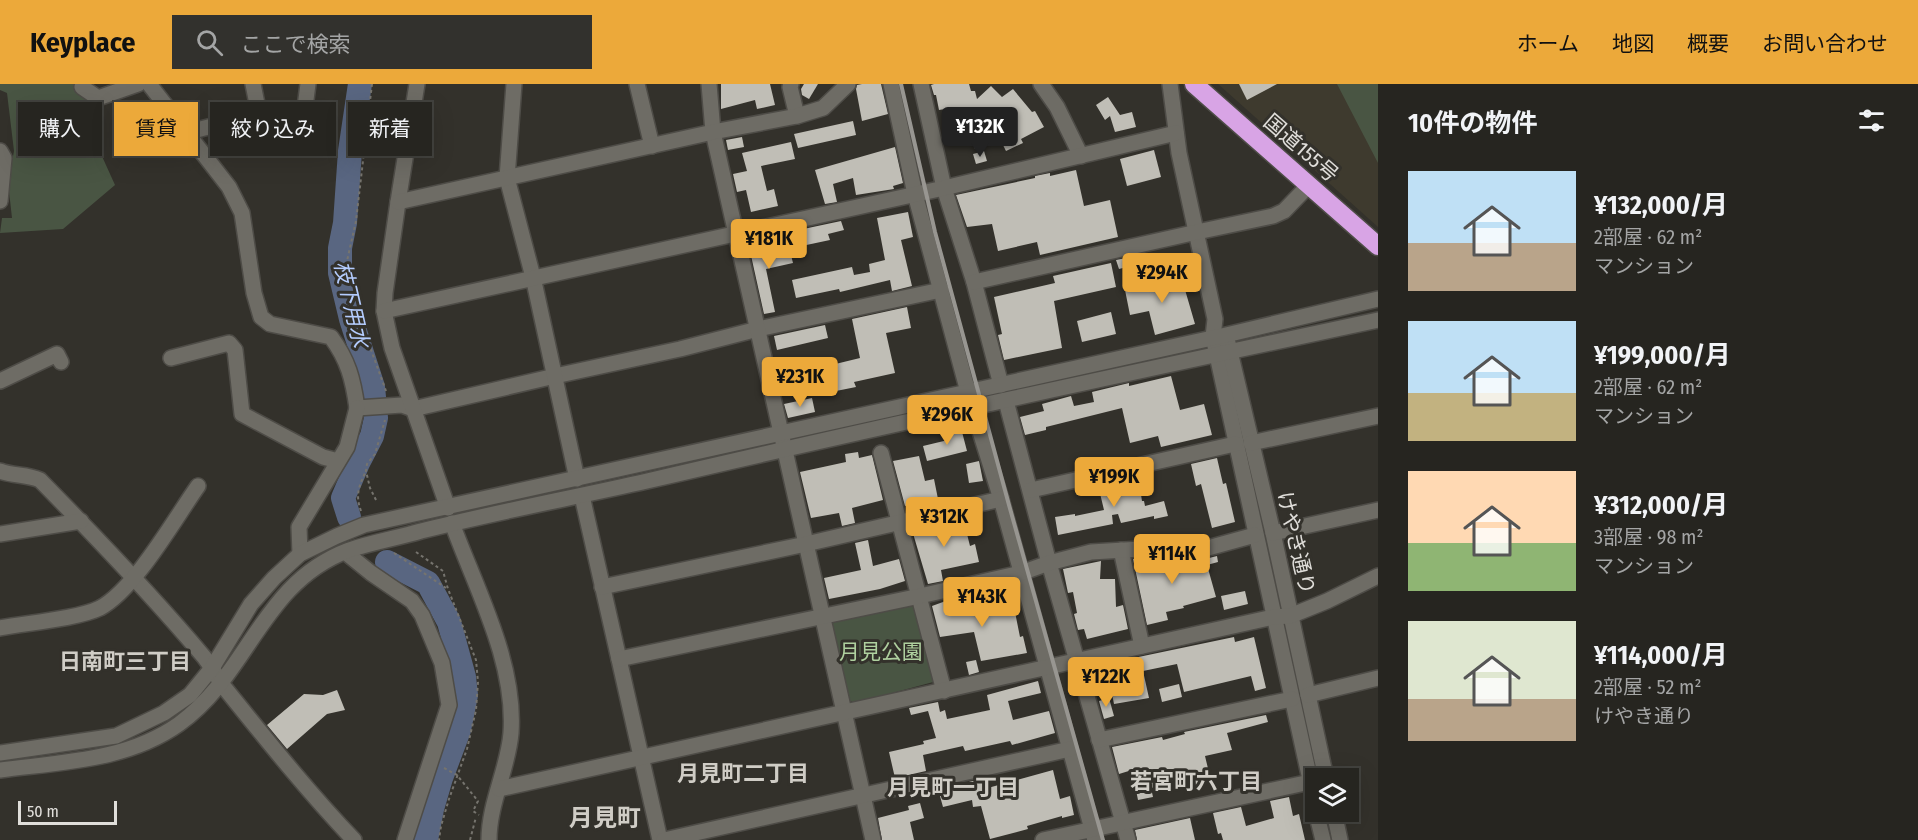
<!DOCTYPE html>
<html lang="ja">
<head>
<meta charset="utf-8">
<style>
	body { margin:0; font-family:"Fira Sans Condensed","Noto Sans JP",sans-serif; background:#32312d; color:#f1f3f6; height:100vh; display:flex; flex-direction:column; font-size:22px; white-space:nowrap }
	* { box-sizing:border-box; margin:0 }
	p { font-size:20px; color:#a4a5a5 }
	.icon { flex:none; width:33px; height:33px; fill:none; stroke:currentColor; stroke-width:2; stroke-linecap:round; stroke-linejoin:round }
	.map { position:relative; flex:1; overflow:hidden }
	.panel { display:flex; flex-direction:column; background:#262520; width:540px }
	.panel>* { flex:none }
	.top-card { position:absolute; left:18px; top:18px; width:570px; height:54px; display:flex; gap:12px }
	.fabs { position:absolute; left:1305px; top:684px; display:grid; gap:12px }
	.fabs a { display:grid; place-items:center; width:54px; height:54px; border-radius:0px; background:#262520; box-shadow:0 6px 24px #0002,0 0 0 2px #42423e; font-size:30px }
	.scale { position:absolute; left:18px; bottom:15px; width:99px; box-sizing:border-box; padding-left:6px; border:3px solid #e0deda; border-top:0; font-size:16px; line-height:21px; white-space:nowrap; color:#e0deda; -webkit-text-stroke:4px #33312b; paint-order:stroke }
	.price { position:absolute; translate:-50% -51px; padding:0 14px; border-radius:6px; background:#eca93a; color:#111; font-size:20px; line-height:39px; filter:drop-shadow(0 2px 3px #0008) }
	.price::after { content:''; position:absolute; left:50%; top:36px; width:18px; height:14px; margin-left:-9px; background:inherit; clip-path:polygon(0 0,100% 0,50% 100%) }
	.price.current { background:#222; color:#fff }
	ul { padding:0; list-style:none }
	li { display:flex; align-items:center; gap:18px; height:150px; padding:0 30px }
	li span { display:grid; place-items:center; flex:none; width:168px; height:120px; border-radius:0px; color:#555 }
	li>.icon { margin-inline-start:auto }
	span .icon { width:72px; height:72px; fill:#fffc; stroke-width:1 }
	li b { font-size:26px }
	h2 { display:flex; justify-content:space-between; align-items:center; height:72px; padding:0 30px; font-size:26px }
	.pill { padding:0 21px; border-radius:0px; background:#262520; box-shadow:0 6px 24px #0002,0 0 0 2px #42423e; font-size:21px; line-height:54px }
	.pill.current { background:#eca93a; color:#111 }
	header { display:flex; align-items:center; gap:36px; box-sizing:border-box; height:84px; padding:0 30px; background:#eca93a; color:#111 }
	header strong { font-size:28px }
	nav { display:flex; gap:33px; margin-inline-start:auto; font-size:21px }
	.search { width:420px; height:54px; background:#32312d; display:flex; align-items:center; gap:15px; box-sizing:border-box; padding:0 21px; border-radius:0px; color:#a4a5a5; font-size:22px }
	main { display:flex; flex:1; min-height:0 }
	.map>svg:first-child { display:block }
	.built { fill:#3e3a2e }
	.green { fill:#495543 }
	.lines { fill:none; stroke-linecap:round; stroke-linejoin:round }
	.river { stroke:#596681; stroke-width:24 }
	.building { fill:#c0beb6 }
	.minor-casing { stroke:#4e4c47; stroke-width:18 }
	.highway-casing { stroke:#4e4c47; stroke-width:21 }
	.path { stroke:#76746e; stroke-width:2; stroke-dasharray:3 3; stroke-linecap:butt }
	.minor { stroke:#6e6c65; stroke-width:15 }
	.highway { stroke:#d8a4e5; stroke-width:18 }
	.rail { stroke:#989691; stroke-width:4 }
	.labels { text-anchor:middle; stroke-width:6; stroke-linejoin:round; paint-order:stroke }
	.street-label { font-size:21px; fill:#e0deda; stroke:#33312b }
	.park-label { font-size:21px; fill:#afd09f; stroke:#33312b }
	.water-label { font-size:22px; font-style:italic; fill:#b4ccfe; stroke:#33312b }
	.neighbourhood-label { font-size:22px; font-weight:bold; fill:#d0cdc6; stroke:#33312b }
	.quarter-label { font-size:24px; font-weight:bold; fill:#d0cdc6; stroke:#33312b }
</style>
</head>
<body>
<header>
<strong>Keyplace</strong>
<div class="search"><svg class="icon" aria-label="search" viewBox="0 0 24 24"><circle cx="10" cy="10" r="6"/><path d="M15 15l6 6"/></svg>ここで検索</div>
<nav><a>ホーム</a><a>地図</a><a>概要</a><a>お問い合わせ</a></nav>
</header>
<main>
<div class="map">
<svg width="1378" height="756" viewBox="0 0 1378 756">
	<rect width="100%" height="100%" fill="#33312b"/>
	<!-- built -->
	<polygon class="built" points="1218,0 1378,0 1378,143 1264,41"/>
	<!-- green -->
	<g class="green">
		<polygon points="0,0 86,0 96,59 115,101 63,145 0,149 2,134 12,134 8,98 14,67 7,9 0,6"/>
		<polygon points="1337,0 1378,0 1378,79"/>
		<polygon points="917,516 937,597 855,619 848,616 830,538"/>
	</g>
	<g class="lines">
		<!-- river -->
		<g class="river">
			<polyline points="349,433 343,414 358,379 372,352 376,334 373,303 351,235 340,189 340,164 345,139 350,67 360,0"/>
			<polyline points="387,478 428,499 449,538 464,593 466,611 459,646 441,694 432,725 426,756"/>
		</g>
	</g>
	<!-- building -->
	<g class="building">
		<polygon points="721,0 770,0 775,21 757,25 755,16 721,25"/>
		<polygon points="804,0 818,0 809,15 802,11 801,5"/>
		<polygon points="862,0 881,0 888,30 862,37 856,5 857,1"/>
		<polygon points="934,0 969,0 971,7 975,7 977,15 991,2 1002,13 1013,5 1032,28 1035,27 1044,43 1021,55 1023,59 1006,67 1001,57 975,65 967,40 951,44 945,25 939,26 936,11 934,11 931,1"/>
		<polygon points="1239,0 1277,0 1247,16"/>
		<polygon points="1108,13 1120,31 1132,28 1136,43 1115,48 1110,32 1105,36 1096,21"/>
		<polygon points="853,37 856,51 798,64 794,50"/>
		<polygon points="742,53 744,63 728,66 726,56"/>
		<polygon points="791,58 795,75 761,82 767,107 774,105 778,122 751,128 746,106 737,108 733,90 747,87 742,69"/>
		<polygon points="895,63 903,99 893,102 894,105 856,111 853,94 833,100 837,118 825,120 815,86"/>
		<polygon points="1154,66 1161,93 1127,102 1120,75"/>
		<polygon points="984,67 987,77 976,80 973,70"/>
		<polygon points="1076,86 1084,122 1110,116 1118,153 1040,171 1037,158 998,167 992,140 967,143 956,111 1035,94 1035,92 1050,89 1050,92"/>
		<polygon points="908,128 913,153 901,156 912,202 892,207 890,196 840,208 839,205 796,214 792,196 852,183 854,191 870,188 869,180 885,176 877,134"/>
		<polygon points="841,137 844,146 828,150 830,156 797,163 794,147"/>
		<polygon points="788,159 793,179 766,185 775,228 764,230 750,167"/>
		<polygon points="1136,172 1138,180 1119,185 1116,176"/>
		<polygon points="1111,179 1116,203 1054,217 1062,264 1004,276 998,251 1002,250 994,213 1055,199 1053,192"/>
		<polygon points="1181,192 1195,240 1155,251 1149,227 1130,231 1125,206"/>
		<polygon points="907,223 911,244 886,249 895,289 854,298 856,303 811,312 805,285 818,282 819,284 860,274 852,235"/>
		<polygon points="1111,228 1116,250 1082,258 1077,237"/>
		<polygon points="825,241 828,254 777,266 774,252"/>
		<polygon points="1171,292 1180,326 1204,320 1212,351 1161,363 1158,352 1130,359 1122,324 1046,343 1046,346 1025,351 1020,333 1044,327 1042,320 1071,312 1074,322 1094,318 1092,308 1129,299 1129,302"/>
		<polygon points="812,314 815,328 788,334 784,320"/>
		<polygon points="961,344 967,367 927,377 923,362 948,356 945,348"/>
		<polygon points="858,368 859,374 872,371 883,416 852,424 855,439 842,442 839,429 811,434 800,388 846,378 845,370"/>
		<polygon points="919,372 925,397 934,395 938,415 905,422 893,377"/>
		<polygon points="1217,374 1223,400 1226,399 1235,438 1212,444 1201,400 1196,402 1191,380"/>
		<polygon points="979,377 983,397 969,399 966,380"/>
		<polygon points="1138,392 1142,417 1144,417 1145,422 1164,417 1168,432 1154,435 1154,432 1121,439 1118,430 1112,431 1113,440 1058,451 1055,433 1075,430 1075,432 1104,426 1098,401"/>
		<polygon points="963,434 970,462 975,460 979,478 941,486 943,497 928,500 912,446"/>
		<polygon points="868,456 873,482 899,475 905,497 880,505 829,515 824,494 861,486 855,459"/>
		<polygon points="1217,472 1218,478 1207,481 1216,513 1183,522 1184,524 1166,528 1168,536 1147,541 1133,475 1151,474 1151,478 1166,474 1197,477"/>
		<polygon points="1101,477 1100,495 1115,495 1116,523 1123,521 1128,545 1087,555 1084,545 1078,546 1074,530 1077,529 1073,508 1068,509 1063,485"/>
		<polygon points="1245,507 1248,520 1224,526 1221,512"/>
		<polygon points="954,514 957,529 978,525 976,517 996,514 999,532 1015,528 1020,553 1023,552 1027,569 981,577 974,548 940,553 932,522"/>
		<polygon points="1234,553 1235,558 1254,553 1266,604 1255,607 1251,592 1184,608 1177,580 1143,587 1149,614 1114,620 1112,610 1119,608 1114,590 1108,591 1105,580"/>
		<polygon points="976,576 979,588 969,591 966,578"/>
		<polygon points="1038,597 1041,609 1008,617 1013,636 1049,627 1055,649 1012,661 1010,657 965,667 963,662 923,671 926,687 895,694 889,668 924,660 923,657 936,654 928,627 911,631 909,624 938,618 940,628 945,626 947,635 990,626 987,611"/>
		<polygon points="1179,600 1182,613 1162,618 1159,605"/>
		<polygon points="337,606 345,626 327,630 287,665 267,641 304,610 323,611"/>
		<polygon points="1109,614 1114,632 1104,635 1099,617"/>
		<polygon points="1266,631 1268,638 1227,649 1232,666 1205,672 1211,697 1196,702 1194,694 1151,704 1153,713 1138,716 1132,686 1119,690 1112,663 1162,653 1163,656 1185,650 1184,648"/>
		<polygon points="1053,686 1060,715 1070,712 1074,731 1062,734 1062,732 1027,742 1028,745 990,755 981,722 973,723 972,716 943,723 938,705 982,695 984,705"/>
		<polygon points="1289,713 1293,732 1299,730 1305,756 1223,756 1221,749 1218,750 1213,729 1241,723 1246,742 1274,734 1270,717"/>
		<polygon points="920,719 924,734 910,738 914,756 882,756 878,734 909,726 908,722"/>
		<polygon points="1190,734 1195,756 1137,756 1135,746"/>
	</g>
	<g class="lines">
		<defs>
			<g id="minor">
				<path d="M149 0 229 103 242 129 254 209 261 233 270 240 331 253C348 276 353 295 357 324L402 321 413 325 555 292 680 265 758 245 941 206"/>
				<polyline points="253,0 259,30"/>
				<polyline points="417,0 398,118 385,209 384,227 392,264 448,424"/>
				<polyline points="514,0 507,94 533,193 577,395"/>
				<polyline points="637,0 652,62"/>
				<polyline points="709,0 713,48 873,756"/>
				<polyline points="791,0 790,3 797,32"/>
				<polyline points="891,0 915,110 968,308"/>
				<polyline points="921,0 944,104 974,198 1001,301"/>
				<polyline points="1041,0 1057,23 1081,72"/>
				<polyline points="1170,0 1179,69 1215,235 1213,253 1316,723"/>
				<polyline points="82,3 98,14 138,0"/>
				<polyline points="185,49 259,30 304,31 308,0"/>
				<polyline points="0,67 4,74 0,117"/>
				<polyline points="398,118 713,48 797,32 823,24 848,0"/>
				<polyline points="974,198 1197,148 1273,132 1284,127 1309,101"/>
				<polyline points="384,227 944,104 1176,49"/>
				<polyline points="1228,259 1273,449 1326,694"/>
				<polyline points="171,274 229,259 235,266 242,330 323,373 338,377"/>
				<polyline points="0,297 57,270 61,278"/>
				<polyline points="1006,317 1049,479 1128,756"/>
				<polyline points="973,325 1001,415 1095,756"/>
				<polyline points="1251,359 1378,332"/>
				<polyline points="881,369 944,607"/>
				<path d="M0 387C13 392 27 390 40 396 96 453 152 511 204 573 211 582 217 593 224 603 266 655 308 708 354 756"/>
				<polyline points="1031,406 1235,360"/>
				<polyline points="582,412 660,756"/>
				<path d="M452 439C476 505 516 578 511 649 508 685 489 719 489 756"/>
				<polyline points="1273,449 1378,426"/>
				<polyline points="0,450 81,437"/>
				<polyline points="1121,466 1142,562"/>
				<polyline points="345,468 371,489 412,517 422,531 442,579 449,621 405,756"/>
				<polyline points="300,470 299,443 347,363 357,324"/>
				<polyline points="602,503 806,460 1001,415"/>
				<path d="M0 544C26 539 77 535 100 524 135 505 174 436 198 402"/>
				<polyline points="619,575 920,512 1021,489 1049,479 1091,468 1158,464 1197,467 1255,451"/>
				<polyline points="1308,611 1378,594"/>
				<polyline points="1099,656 1292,615"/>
				<polyline points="0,669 116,652 164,629 190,611 212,584 251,520 274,494 300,470 337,452 364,441 1226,251 1378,215"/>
				<path d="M0 686C61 678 127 677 179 640 250 589 261 499 349 466 373 458 397 454 421 447 496 428 572 414 647 397 890 340 1134 288 1378 236"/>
				<polyline points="499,705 1273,533 1290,532 1327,517 1378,492"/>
				<polyline points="1316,728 1323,756"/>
				<polyline points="1334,728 1340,756"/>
				<polyline points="664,756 1070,665"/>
				<polyline points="1043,756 1310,698"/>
			</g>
			<polyline id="highway" points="1194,0 1378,162"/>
		</defs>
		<!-- minor casing -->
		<use href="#minor" class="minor-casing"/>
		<!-- highway casing -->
		<use href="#highway" class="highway-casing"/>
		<!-- path -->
		<g class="path">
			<polyline points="372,0 356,137 347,177 366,252 386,307"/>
			<polyline points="376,416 370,404 366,387 367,380 375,370 385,336"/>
			<path d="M361 427C355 411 359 402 366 387"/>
			<polyline points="416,468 443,487 448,505 476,576 478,598 476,626 467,665 449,715 441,742 439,756"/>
			<polyline points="394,469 446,504"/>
			<polyline points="444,684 457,691 478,717 473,727 479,731"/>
			<polyline points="470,756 476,733"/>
		</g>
		<!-- minor -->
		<use href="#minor" class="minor"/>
		<!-- highway -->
		<use href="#highway" class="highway"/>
		<!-- rail -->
		<polyline class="rail" points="901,0 935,148 1009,421 1103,756"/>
	</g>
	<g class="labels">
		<!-- street labels -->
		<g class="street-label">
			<text transform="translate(1301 64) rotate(41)" y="7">国道155号</text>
			<text transform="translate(1296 459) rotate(77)" y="7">けやき通り</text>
		</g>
		<!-- park labels -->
		<g class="park-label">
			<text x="881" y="575">月見公園</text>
		</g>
		<!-- water labels -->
		<g class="water-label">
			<text transform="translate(352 220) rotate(77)" y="8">枝下用水</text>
		</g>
		<!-- neighbourhood labels -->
		<g class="neighbourhood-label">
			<text x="125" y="585">日南町三丁目</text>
			<text x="743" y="697">月見町二丁目</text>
			<text x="1196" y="705">若宮町六丁目</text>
			<text x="953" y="711">月見町一丁目</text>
		</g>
		<!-- quarter labels -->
		<g class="quarter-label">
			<text x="605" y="742">月見町</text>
		</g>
	</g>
</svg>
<div class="fabs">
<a><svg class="icon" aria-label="layers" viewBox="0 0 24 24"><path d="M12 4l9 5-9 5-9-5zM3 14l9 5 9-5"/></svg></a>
</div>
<div class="scale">50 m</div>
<b class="price current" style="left:980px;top:74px">¥132K</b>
<b class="price" style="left:769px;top:186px">¥181K</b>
<b class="price" style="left:1162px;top:220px">¥294K</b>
<b class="price" style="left:800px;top:324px">¥231K</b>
<b class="price" style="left:947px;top:362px">¥296K</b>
<b class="price" style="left:1114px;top:424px">¥199K</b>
<b class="price" style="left:944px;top:464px">¥312K</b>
<b class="price" style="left:1172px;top:501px">¥114K</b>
<b class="price" style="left:982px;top:544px">¥143K</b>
<b class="price" style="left:1106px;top:624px">¥122K</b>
<div class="top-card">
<a class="pill">購入</a>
<a class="pill current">賃貸</a>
<a class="pill">絞り込み</a>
<a class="pill">新着</a>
</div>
</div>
<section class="panel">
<h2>10件の物件<svg class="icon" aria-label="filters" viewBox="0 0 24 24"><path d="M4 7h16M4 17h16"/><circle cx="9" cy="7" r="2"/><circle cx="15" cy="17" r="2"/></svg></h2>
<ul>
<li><span style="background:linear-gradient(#bfe0f5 60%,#b9a48a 0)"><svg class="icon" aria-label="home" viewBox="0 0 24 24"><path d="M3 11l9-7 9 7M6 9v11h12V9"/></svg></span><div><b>¥132,000/月</b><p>2部屋 · 62 m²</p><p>マンション</p></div></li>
<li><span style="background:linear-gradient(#bfe0f5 60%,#c2b280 0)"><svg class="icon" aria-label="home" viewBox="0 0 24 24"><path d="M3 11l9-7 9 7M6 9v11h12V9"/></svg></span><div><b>¥199,000/月</b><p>2部屋 · 62 m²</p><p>マンション</p></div></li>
<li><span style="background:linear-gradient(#ffd9b3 60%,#8fb573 0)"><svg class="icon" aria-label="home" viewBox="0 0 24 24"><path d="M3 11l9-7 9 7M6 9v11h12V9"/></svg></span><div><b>¥312,000/月</b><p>3部屋 · 98 m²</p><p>マンション</p></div></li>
<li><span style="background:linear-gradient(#dfe7d0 65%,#b9a48a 0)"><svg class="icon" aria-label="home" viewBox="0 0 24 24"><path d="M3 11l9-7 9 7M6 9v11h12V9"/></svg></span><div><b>¥114,000/月</b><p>2部屋 · 52 m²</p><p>けやき通り</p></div></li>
</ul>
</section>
</main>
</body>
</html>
